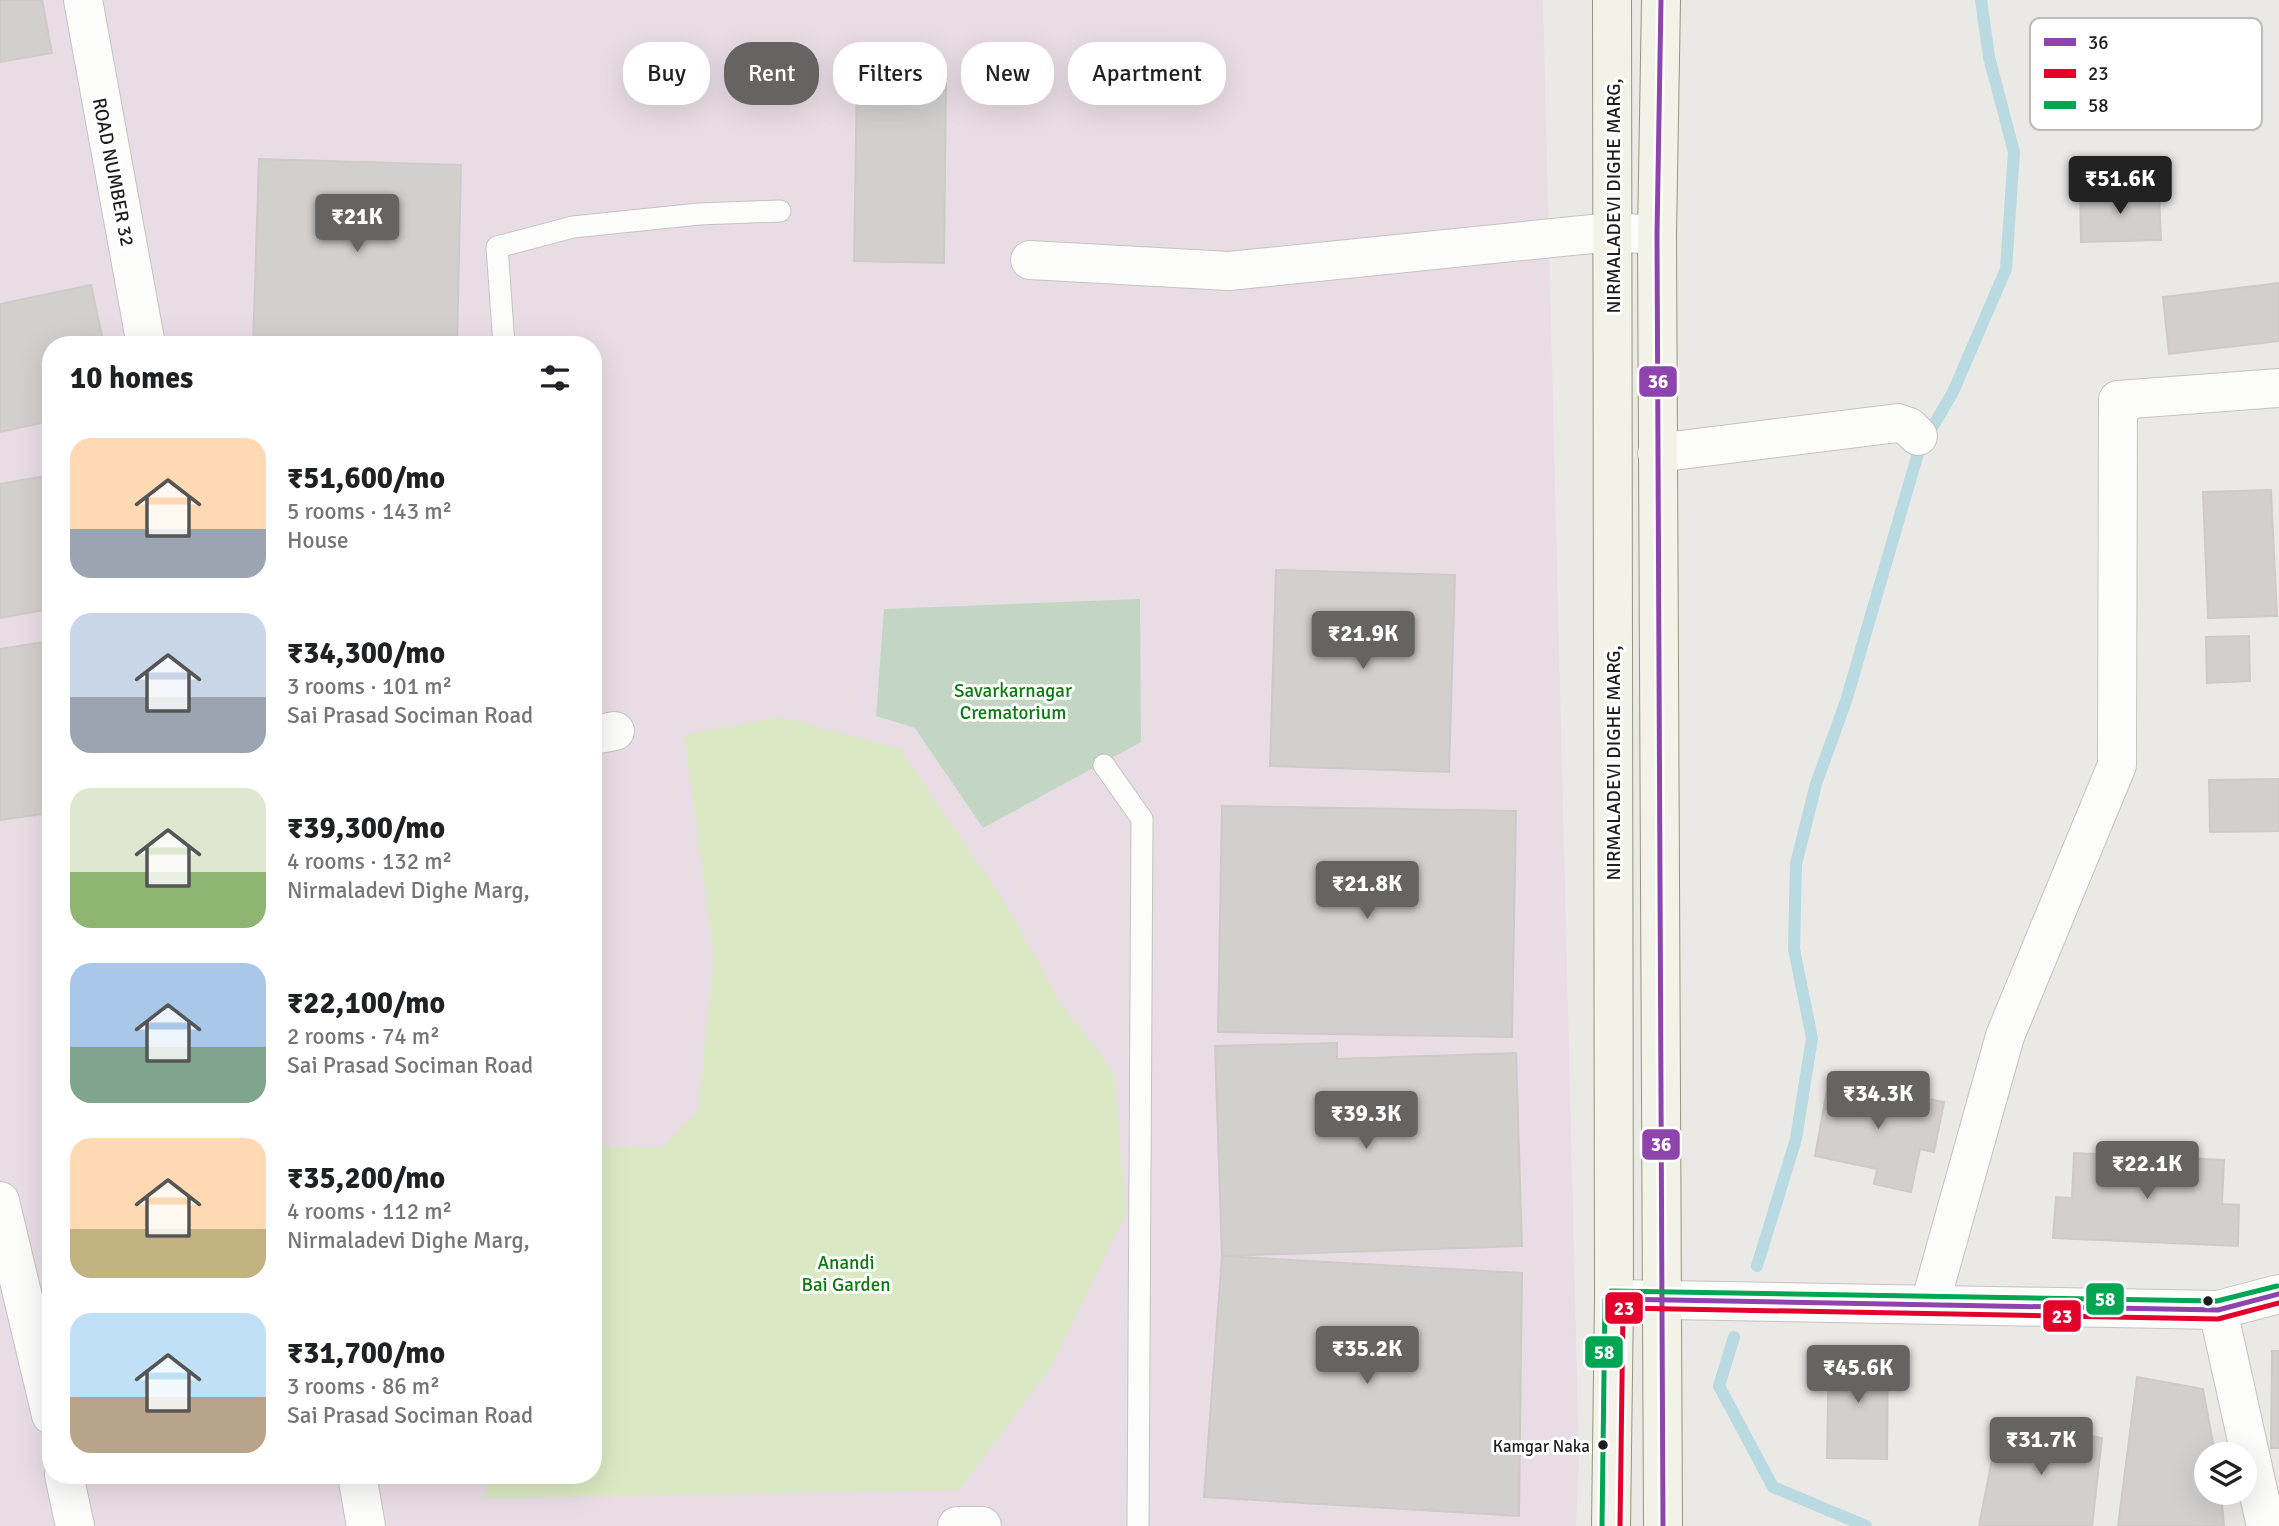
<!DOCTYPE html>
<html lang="en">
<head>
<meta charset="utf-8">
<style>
	body { margin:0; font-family:Signika,sans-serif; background:#f2f2f2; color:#202124; height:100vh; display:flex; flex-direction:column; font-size:26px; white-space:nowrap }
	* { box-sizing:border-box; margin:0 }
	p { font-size:23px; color:#757577 }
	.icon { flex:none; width:38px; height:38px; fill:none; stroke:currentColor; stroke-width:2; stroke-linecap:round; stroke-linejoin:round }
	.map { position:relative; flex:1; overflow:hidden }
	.drawer { position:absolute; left:42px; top:336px; width:560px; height:1148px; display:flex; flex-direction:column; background:#fff; border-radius:28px; box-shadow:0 7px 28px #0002 }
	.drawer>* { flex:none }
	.guide { position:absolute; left:623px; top:42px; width:665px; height:63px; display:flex; gap:14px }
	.fabs { position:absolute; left:2194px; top:1442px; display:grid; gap:14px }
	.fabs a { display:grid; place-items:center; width:63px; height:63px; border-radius:50%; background:#fff; box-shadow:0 7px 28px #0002; font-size:35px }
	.price { position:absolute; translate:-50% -60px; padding:0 16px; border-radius:7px; background:#656463; color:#fff; font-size:23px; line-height:46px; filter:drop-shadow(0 2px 4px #0008) }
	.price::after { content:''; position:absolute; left:50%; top:42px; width:21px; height:16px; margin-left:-10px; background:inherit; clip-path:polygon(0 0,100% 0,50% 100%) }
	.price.selected { background:#222; color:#fff }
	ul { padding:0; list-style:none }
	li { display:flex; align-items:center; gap:21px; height:175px; padding:0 28px }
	li span { display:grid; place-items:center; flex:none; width:196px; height:140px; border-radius:21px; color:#555 }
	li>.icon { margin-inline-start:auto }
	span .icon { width:84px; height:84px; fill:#fffc; stroke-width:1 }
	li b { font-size:30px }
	h2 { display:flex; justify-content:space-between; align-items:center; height:84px; padding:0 28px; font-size:30px }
	.tag { padding:0 24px; border-radius:28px; background:#fff; box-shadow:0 7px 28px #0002; font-size:24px; line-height:63px }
	.tag.selected { background:#656463; color:#fff }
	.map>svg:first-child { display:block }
	.industrial { fill:#e9dde5; fill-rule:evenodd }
	.grass { fill:#dae9c3 }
	.cemetery { fill:#c3d6c3 }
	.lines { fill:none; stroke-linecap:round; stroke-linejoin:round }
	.stream { stroke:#b8dae0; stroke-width:12 }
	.building { fill:#d2cfcd; stroke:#cecac7; stroke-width:2 }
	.service-casing { stroke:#c4c3c2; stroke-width:23 }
	.minor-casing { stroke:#c4c3c2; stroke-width:40 }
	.tertiary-casing { stroke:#c4c3c2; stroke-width:40 }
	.secondary-casing { stroke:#95957e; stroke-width:40 }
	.service { stroke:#fcfcfb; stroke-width:21 }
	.minor { stroke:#fcfcfb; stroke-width:38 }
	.tertiary { stroke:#fcfcfb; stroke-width:38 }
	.secondary { stroke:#f3f2e9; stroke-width:38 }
	.bus-1-casing { stroke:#fff; stroke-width:10 }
	.bus-2-casing { stroke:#fff; stroke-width:10 }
	.bus-3-casing { stroke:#fff; stroke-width:10 }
	.bus-1 { stroke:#8e44ad; stroke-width:5 }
	.bus-2 { stroke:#e4002b; stroke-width:5 }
	.bus-3 { stroke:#00a651; stroke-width:5 }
	.bus-dot { fill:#1d1d1d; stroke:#fff; stroke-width:2.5 }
	.labels { text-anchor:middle; stroke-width:6; stroke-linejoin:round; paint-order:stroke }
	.bus-label { font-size:17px; fill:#1d1d1d; stroke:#fff; text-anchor:end }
	.street-label { font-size:19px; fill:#1d1d1d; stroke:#fff }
	.park-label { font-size:19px; fill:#0a7c0d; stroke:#fff }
	.key { fill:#fff; stroke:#bbb; stroke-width:2 }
	.key-label { font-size:19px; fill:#1d1d1d }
	.line-badge { stroke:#fff; stroke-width:2.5 }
	.badge-label { font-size:19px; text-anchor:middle; font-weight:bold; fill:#fff }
</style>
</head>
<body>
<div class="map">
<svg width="2279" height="1526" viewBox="0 0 2279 1526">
	<rect width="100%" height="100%" fill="#ebe9e6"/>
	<!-- industrial -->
	<path class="industrial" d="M0 0H1543L1579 1458 1576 1526H0ZM51 345H593V1475H51Z"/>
	<!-- grass -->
	<polygon class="grass" points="781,717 900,749 1005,903 1060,1003 1114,1072 1126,1213 1050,1368 959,1490 486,1498 487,1475 593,1475 593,1146 661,1148 698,1112 714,954 684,735"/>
	<!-- cemetery -->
	<polygon class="cemetery" points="1140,599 1141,742 983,828 915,728 876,716 884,609"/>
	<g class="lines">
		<!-- stream -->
		<g class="stream">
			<polyline points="1757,1266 1796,1139 1812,1038 1794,949 1796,864 1816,784 1846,701 1919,450 1953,392 2006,269 2014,152 1989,57 1981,0"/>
			<polyline points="1734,1337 1719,1386 1773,1487 1866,1526"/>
		</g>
	</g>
	<!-- building -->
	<g class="building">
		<polygon points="0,0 42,0 52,53 0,62"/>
		<polygon points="857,78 946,79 944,263 854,261"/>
		<polygon points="259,159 461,165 457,345 253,345"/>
		<polygon points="2159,190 2161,240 2081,242 2080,193"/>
		<polygon points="2279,283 2279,341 2169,354 2163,297"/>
		<polygon points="91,285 104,345 51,345 51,421 0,432 0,304"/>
		<polygon points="51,475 51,609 0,618 0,484"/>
		<polygon points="2271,490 2277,616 2208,618 2203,492"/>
		<polygon points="1276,570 1455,575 1449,772 1270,766"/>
		<polygon points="2249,636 2250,681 2207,683 2206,637"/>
		<polygon points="44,642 51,687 51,813 0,820 0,649"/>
		<polygon points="2279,779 2279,831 2210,832 2209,780"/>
		<polygon points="1222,806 1516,811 1512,1037 1218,1032"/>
		<polygon points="1337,1043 1337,1059 1516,1053 1522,1246 1222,1256 1215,1046"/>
		<polygon points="1829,1079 1944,1102 1934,1152 1920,1149 1911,1192 1874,1184 1877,1169 1815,1156"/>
		<polygon points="2074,1153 2224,1160 2222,1204 2239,1205 2238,1246 2053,1238 2056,1197 2072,1198"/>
		<polygon points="1222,1256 1522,1273 1519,1516 1204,1497"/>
		<polygon points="1829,1351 1888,1352 1887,1459 1827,1458"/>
		<polygon points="2272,1351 2279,1351 2279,1448 2271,1448"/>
		<polygon points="2137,1377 2203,1389 2215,1454 2207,1454 2207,1493 2221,1493 2224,1526 2118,1526"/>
		<polygon points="2000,1418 2102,1438 2092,1526 1979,1526"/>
	</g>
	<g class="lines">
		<defs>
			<g id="service">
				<polyline points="504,345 497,247 573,227 699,214 780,211"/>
				<polyline points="1104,765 1142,819 1138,1526"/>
			</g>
			<g id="minor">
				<polyline points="83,0 146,345"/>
				<polyline points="1030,260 1229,271 1612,232 1657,235"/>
				<polyline points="1657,453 1898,423 1909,427 1918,436"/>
				<polyline points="593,735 615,731"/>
				<polyline points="0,1201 51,1415"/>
				<polyline points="1930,1304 2005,1036 2117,765 2118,400 2279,388"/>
				<polyline points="2218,1310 2266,1526"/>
				<polyline points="64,1475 75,1526"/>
				<polyline points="357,1475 366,1526"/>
			</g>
			<g id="tertiary">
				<polyline points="1614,1299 2218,1310 2279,1294"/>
				<polyline points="957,1526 982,1526"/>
			</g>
			<g id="secondary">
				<polyline points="1661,0 1657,235 1663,1526"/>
				<polyline points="1611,1526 1614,1299 1612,0"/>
			</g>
		</defs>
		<!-- service casing -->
		<use href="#service" class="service-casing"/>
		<!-- minor casing -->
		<use href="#minor" class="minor-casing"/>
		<!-- tertiary casing -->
		<use href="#tertiary" class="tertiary-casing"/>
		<!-- secondary casing -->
		<use href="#secondary" class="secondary-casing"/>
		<!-- service -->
		<use href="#service" class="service"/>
		<!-- minor -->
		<use href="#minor" class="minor"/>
		<!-- tertiary -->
		<use href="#tertiary" class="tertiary"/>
		<!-- secondary -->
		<use href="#secondary" class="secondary"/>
		<defs>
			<g id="bus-1">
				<polyline points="1661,0 1657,235 1663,1526"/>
				<polyline points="1614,1314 1614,1299 2218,1310 2279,1294"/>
			</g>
			<polyline id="bus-2" points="1620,1526 1623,1308 2218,1319 2279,1303"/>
			<polyline id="bus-3" points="1602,1526 1605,1299 1611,1291 2217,1301 2277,1286"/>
		</defs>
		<!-- bus-1 casing -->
		<use href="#bus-1" class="bus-1-casing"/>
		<!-- bus-2 casing -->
		<use href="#bus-2" class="bus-2-casing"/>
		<!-- bus-3 casing -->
		<use href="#bus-3" class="bus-3-casing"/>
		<!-- bus-1 -->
		<use href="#bus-1" class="bus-1"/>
		<!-- bus-2 -->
		<use href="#bus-2" class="bus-2"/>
		<!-- bus-3 -->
		<use href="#bus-3" class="bus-3"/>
	</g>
	<!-- markers -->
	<g class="bus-dot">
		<circle cx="2208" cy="1301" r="6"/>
		<circle cx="1603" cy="1445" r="6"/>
	</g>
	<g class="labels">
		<!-- bus labels -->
		<g class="bus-label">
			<text x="1590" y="1452">Kamgar Naka</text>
		</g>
		<!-- street labels -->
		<g class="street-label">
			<text transform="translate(114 172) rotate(79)" y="7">ROAD NUMBER 32</text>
			<text transform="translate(1613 196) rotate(-90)" y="7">NIRMALADEVI DIGHE MARG,</text>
			<text transform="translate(1613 763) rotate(-90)" y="7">NIRMALADEVI DIGHE MARG,</text>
		</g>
		<!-- park labels -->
		<g class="park-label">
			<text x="1013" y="697">Savarkarnagar<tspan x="1013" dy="22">Crematorium</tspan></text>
			<text x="846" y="1269">Anandi<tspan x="846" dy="22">Bai Garden</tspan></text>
		</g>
	</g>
	<!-- legend -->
	<rect x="2030" y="18" width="232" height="112" rx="10" class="key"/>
	<rect x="2044" y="38" width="32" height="8" fill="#8e44ad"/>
	<rect x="2044" y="69" width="32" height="9" fill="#e4002b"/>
	<rect x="2044" y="101" width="32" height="8" fill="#00a651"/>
	<g class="key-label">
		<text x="2088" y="49">36</text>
		<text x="2088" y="80">23</text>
		<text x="2088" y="112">58</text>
	</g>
	<g class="line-badge">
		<rect x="1638" y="365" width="40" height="33" rx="7" fill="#8e44ad"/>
		<rect x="1641" y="1128" width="40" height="33" rx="7" fill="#8e44ad"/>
		<rect x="2085" y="1282" width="40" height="34" rx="7" fill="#00a651"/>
		<rect x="1604" y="1291" width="40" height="34" rx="7" fill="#e4002b"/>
		<rect x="2042" y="1299" width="40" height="34" rx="7" fill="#e4002b"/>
		<rect x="1584" y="1335" width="40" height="34" rx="7" fill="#00a651"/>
	</g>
	<g class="badge-label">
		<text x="1658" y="388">36</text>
		<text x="1661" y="1151">36</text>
		<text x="2105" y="1306">58</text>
		<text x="1624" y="1315">23</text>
		<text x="2062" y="1323">23</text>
		<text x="1604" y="1359">58</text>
	</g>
</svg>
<div class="fabs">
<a><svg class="icon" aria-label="layers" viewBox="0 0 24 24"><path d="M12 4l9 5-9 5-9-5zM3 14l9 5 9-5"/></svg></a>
</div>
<b class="price selected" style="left:2120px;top:216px">₹51.6K</b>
<b class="price" style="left:357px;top:254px">₹21K</b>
<b class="price" style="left:1363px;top:671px">₹21.9K</b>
<b class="price" style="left:1367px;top:921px">₹21.8K</b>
<b class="price" style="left:1878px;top:1131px">₹34.3K</b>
<b class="price" style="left:1366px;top:1151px">₹39.3K</b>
<b class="price" style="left:2147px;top:1201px">₹22.1K</b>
<b class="price" style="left:1367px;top:1386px">₹35.2K</b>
<b class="price" style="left:1858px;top:1405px">₹45.6K</b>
<b class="price" style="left:2041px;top:1477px">₹31.7K</b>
<div class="guide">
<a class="tag">Buy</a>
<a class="tag selected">Rent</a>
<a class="tag">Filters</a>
<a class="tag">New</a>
<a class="tag">Apartment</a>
</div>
<section class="drawer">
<h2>10 homes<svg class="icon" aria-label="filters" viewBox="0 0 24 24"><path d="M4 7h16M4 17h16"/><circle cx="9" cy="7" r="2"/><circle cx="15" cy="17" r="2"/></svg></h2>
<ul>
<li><span style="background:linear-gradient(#ffd9b3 65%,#9aa5b1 0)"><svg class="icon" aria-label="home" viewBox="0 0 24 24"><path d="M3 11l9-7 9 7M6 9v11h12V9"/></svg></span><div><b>₹51,600/mo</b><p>5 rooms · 143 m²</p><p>House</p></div></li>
<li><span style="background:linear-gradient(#c9d6e8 60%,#9aa5b1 0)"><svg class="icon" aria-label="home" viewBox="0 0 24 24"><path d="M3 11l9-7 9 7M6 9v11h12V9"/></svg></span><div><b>₹34,300/mo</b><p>3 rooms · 101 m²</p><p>Sai Prasad Sociman Road</p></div></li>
<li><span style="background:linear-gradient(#dfe7d0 60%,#8fb573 0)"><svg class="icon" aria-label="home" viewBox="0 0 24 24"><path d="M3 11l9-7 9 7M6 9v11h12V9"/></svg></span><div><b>₹39,300/mo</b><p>4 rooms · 132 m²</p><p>Nirmaladevi Dighe Marg,</p></div></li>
<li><span style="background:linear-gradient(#a9c7e8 60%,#7fa58c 0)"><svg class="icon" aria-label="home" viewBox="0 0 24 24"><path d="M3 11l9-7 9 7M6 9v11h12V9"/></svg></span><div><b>₹22,100/mo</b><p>2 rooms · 74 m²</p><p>Sai Prasad Sociman Road</p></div></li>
<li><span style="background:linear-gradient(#ffd9b3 65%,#c2b280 0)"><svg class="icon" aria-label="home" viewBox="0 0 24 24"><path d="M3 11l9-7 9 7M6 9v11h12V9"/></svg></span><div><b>₹35,200/mo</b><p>4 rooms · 112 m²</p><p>Nirmaladevi Dighe Marg,</p></div></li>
<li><span style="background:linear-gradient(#bfe0f5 60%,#b9a48a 0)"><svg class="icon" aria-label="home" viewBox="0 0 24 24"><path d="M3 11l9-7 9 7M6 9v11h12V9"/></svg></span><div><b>₹31,700/mo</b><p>3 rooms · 86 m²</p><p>Sai Prasad Sociman Road</p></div></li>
</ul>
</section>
</div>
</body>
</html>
